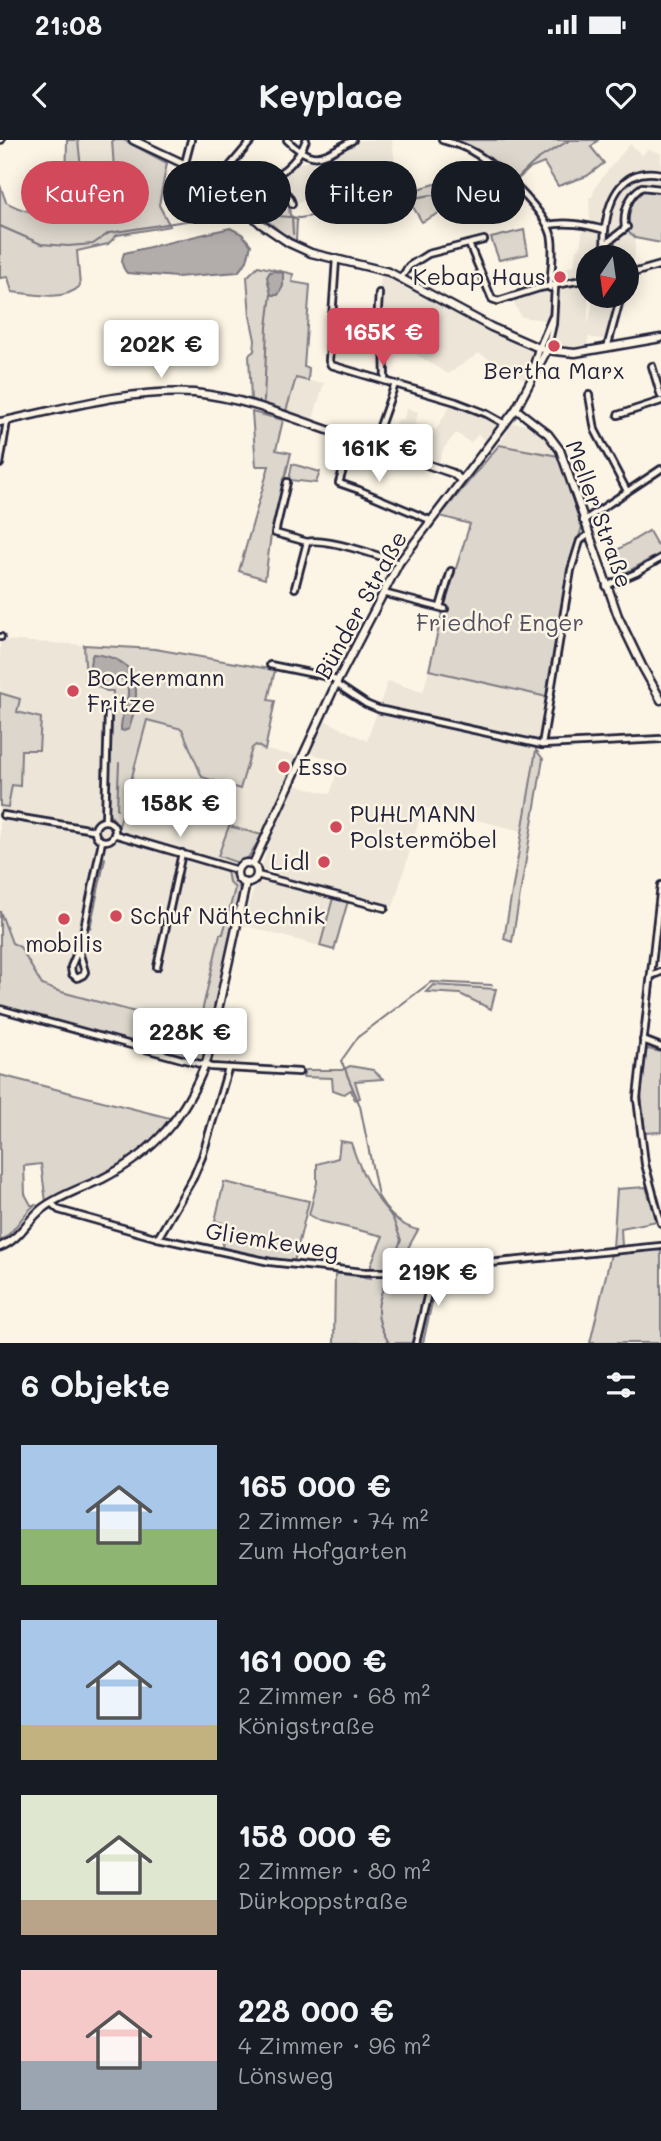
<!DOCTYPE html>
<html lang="de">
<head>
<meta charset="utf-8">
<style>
	body { margin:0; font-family:Mali,sans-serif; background:#20242c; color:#f1f3f6; height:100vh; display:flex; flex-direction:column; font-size:26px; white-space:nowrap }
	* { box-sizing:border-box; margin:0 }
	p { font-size:23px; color:#9ea1a6 }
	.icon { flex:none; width:38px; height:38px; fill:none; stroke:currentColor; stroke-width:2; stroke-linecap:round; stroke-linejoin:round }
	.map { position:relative; height:1203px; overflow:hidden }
	.panel { display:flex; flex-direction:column; background:#171b24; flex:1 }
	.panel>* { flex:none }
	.banner { position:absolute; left:21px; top:21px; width:620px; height:63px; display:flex; gap:14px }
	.needle { width:46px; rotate:193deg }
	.tools { position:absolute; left:576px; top:105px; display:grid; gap:14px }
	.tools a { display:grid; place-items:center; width:63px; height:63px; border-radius:50%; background:#171b24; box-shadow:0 4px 18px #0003; font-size:35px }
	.price { position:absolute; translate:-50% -60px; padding:0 16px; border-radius:7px; background:#fff; color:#222; font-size:23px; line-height:46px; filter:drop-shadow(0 2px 4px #0008) }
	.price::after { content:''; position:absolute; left:50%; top:42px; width:21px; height:16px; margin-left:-10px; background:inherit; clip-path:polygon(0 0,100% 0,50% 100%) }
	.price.selected { background:#d1495b; color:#fff }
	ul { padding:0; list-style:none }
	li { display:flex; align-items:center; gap:21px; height:175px; padding:0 21px }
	li span { display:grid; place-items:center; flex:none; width:196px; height:140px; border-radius:0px; color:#555 }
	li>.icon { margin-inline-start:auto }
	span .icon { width:84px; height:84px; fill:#fffc; stroke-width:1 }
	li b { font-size:30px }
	h2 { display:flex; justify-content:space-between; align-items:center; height:84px; padding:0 21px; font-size:30px }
	.tag { padding:0 24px; border-radius:32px; background:#171b24; box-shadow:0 4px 18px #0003; font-size:24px; line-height:63px }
	.tag.selected { background:#d1495b; color:#fff }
	.status { display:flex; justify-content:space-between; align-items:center; height:49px; padding:0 35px; background:#171b24; direction:ltr }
	.status svg { height:19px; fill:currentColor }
	header { display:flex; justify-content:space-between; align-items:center; height:91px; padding:0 21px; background:#171b24; font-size:32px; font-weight:700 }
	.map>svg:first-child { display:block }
	.built { fill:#ece5d8 }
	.green { fill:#dcd6cc; stroke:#7f7c84; stroke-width:2 }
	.water { fill:#b2adab; stroke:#78757e; stroke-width:2 }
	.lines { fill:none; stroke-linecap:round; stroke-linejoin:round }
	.stream { stroke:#78757e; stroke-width:2 }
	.street-casing { stroke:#22223b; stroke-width:10 }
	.secondary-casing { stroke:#22223b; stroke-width:11 }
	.street { stroke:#fcf5e5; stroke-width:4.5 }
	.secondary { stroke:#fcf5e5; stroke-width:6 }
	.poi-dot { fill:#d1495b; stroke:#fcf5e5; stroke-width:2.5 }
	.labels { text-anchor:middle; stroke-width:5; stroke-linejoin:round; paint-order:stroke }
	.poi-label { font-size:23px; fill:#22223b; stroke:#fcf5e5; text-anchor:start }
	.street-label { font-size:23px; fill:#22223b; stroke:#fcf5e5 }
	.park-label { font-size:23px; fill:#504f5f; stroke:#fcf5e5 }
</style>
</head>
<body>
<div class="status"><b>21:08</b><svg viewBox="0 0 49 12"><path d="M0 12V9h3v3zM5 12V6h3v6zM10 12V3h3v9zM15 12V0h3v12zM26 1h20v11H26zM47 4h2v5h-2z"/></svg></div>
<header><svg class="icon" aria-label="back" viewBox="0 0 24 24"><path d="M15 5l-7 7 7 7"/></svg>Keyplace<svg class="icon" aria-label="heart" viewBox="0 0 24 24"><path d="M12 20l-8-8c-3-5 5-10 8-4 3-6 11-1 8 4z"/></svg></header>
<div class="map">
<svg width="661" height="1203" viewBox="0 0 661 1203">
	<rect width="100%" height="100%" fill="#fcf5e5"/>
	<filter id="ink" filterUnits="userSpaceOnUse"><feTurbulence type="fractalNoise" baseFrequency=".0143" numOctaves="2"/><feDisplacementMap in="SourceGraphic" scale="14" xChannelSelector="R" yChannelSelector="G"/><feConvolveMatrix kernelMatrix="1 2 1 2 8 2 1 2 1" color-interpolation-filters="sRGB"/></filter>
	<g filter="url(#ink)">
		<!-- built -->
		<g class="built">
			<polygon points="78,0 112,0 115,43 83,47"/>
			<polygon points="361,0 392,0 395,24 388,26 384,32 388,51 296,62 295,55 275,43 274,42 299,23 328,18"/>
			<polygon points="630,4 642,15 648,9 661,13 661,47 630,95 635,98 635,114 631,131 627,132 626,117 588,117 588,185 593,162 599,158 620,163 613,192 607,200 588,197 587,207 555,208 552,202 554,185 546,180 521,177 513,160 538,150 549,149 553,129 574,126 576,110 580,108 583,89 590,83 589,57 592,57 595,48 604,35"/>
			<polygon points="381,135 401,143 486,191 535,213 527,241 479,213 448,234 406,208 387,207 386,192 379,182 380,163 384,153 380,148"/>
			<polygon points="296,238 308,241 324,243 313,279 286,271"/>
			<polygon points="451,264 500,284 486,301 478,294 471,303 456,293 444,308 438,324 387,308 398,279 403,280 407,268 418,272 415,284 436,290"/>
			<polygon points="512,283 528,285 540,292 550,301 558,316 499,305"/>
			<polygon points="0,500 84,505 86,541 114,551 108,672 119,685 147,580 183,589 202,637 240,649 252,608 256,605 265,610 297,616 262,695 230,686 218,716 216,728 227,731 229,742 235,747 223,795 220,795 198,889 58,851 41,845 20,807 12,803 0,771"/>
			<polygon points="429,530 547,557 522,691 423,667 393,767 335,751 320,806 242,785 255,746 259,743 275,743 284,738 284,736 265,731 262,726 273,691 295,645 330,654 340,622 309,613 324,580 367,601 388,541 423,552"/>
		</g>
		<!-- green -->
		<g class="green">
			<path d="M67 0H78L83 47 115 43 112 0H124L167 23 159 65 170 86 117 95 108 104 77 111 80 146C64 162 32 154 12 152L8 137 0 138V45L6 62C25 73 49 77 71 79L66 48Z"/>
			<polygon points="454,0 598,0 591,7 604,23 587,36 558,46 544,23 529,29 515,42 476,10 453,2"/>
			<polygon points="482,20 510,43 504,45 481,35 453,48 455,65 422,82 413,67 396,65 334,74 332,62 411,51 442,42"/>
			<polygon points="647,46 661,47 661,103 635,98 626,90 627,64 638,47"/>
			<polygon points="248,65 289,65 290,75 297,80 296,101 282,93"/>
			<polygon points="524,90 528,114 499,120 491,98"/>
			<polygon points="258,126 293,134 292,142 310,145 304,227 309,228 308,241 296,238 286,271 251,260 249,215 254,211 255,200 250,176 247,137"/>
			<polygon points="252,272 283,280 276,310 291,313 271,395 265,439 239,431 269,326 256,326"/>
			<polygon points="499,305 558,316 582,387 569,428 547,557 429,530 443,469 470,384 440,376"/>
			<polygon points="292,324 320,332 316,343 289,340"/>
			<polygon points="649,391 657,405 661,407 661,413 625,433 612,413"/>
			<polygon points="84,505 155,509 275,530 268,560 275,561 265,610 256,605 252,608 240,649 202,637 182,589 147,580 119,686 108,672 113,551 107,551 86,541"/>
			<polygon points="0,553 20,559 17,572 41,578 39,610 21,610 20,646 12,645 8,667 0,666"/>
			<polygon points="536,610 543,619 512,802 504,799"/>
			<polygon points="229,686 262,695 248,718 238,723 218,716"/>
			<path d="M227 731C236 735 240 744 240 753L204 921 192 920 0 867V771L12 803 20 807 42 845 58 851 198 889 220 794H223L235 748 229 742Z"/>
			<polygon points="333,758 348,761 334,810 320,806"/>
			<polygon points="433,845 496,849 491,869 460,854 426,852"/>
			<polygon points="648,909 661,912 661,992 645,993 641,954 645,912"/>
			<polygon points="350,926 373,930 383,939 355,941 360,958 355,960 351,950 344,954 333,950 332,938 303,937 305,930 342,930"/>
			<path d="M0 935 170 978C163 987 156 996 148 1003 119 1029 80 1045 46 1062L41 1024 24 1026 25 1054 31 1065H35C21 1075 15 1093 0 1101Z"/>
			<path d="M340 1001 351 1003C361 1034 384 1083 418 1090L408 1108 398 1134 439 1131 423 1203H334L335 1133 371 1138V1124L383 1096 320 1081 309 1075 317 1043V1024L338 1018Z"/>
			<polygon points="224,1042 309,1061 294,1122 222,1109 225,1084 215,1081"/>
			<polygon points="646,1047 657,1081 621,1088 622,1107 613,1108 617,1049"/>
			<polygon points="656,1109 661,1111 661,1203 590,1203 611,1114"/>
		</g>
		<!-- water -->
		<g class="water">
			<path d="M230 88 242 94 251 105 247 121 238 132 177 137 127 133C121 126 121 121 124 113Z"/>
			<polygon points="275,131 283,133 283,146 278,155 271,155 267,137 270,132"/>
			<path d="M93 514C141 518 142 550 129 589L124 591 121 590C120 572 134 556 125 540 110 535 81 540 93 514Z"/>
		</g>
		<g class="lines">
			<!-- stream -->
			<g class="stream">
				<path d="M256 74 300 78 431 55C447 55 463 64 474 63 502 61 517 36 537 20 547 13 559 7 570 0"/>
				<polyline points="292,78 293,94"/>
				<polyline points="0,86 41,104 68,106 93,104 109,93 211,77 234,72 247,73"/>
				<polyline points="264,261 267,187 271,154"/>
				<polyline points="117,669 119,623"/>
				<polyline points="90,788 105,718"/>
				<polyline points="346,931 341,921 358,897 431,842 492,845"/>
				<polyline points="346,932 360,966 378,1056 393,1079 401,1100 390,1129"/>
				<path d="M388 1135C377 1164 372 1175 389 1203"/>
			</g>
			<defs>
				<g id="street">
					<polyline points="0,0 1,0"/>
					<path d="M287 0C315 27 323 16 353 0"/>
					<path d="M442 0C452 3 464 6 473 12 495 24 549 73 552 99 554 114 551 132 550 148"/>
					<polyline points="185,23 191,0"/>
					<path d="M265 41C276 48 289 50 292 64"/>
					<polyline points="219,46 230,26 252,0"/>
					<path d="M230 55C242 47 254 46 267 40 285 32 299 18 306 0"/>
					<polyline points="237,61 253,44"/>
					<path d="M548 85C567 81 586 85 605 90"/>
					<path d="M625 88C623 72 628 56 642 47L661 49"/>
					<polyline points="606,102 608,102 627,87"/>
					<polyline points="469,104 492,159 498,161 539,148 588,139"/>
					<path d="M603 117C605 108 604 98 605 89 609 56 624 26 661 34"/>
					<polyline points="336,119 329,221 331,225 456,262 487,274 505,284"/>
					<polyline points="626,135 661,125"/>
					<polyline points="401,138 409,126 428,114 484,100"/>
					<polyline points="379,153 377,184 384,193 385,241"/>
					<polyline points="539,208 552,178"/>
					<polyline points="607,208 621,156"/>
					<polyline points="547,210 553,184 555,147"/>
					<polyline points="652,226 661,256"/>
					<polyline points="589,255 595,290 627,351"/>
					<polyline points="618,275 661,261"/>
					<polyline points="352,299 339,343 359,350 430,380"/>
					<polyline points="373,306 395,244"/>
					<polyline points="0,324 7,281"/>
					<polyline points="287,342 275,393 307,402"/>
					<polyline points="583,381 661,329"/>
					<polyline points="606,446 636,433 661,418"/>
					<path d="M295 448 307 402C325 397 380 416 399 423"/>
					<polyline points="383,453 445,469"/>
					<polyline points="440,467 451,431"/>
					<polyline points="0,497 1,497"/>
					<polyline points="270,525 329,537 338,541"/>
					<polyline points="336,544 366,564 378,569 542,605 661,599"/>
					<polyline points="542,605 571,430 580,401 588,395"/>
					<polyline points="3,675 94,690"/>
					<circle cx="105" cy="691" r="10"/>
					<polyline points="105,681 108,574"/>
					<polyline points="114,694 237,730"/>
					<polyline points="257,735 385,768"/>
					<polyline points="661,745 637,958 645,1024 661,1083"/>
					<polyline points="81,803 80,815 85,832 83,835 77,838 72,834 71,827 81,803 102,701"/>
					<polyline points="157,827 182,713"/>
					<polyline points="651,836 661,832"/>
					<polyline points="0,869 211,927 299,932"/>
					<polyline points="643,900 661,907"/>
					<polyline points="51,1063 59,1070 158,1098 270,1122 363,1132 398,1132 661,1106"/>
					<polyline points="158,1098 193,1038 202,1017 228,929"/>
					<polyline points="416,1203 434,1128"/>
				</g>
				<g id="secondary">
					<polyline points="133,0 199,31 230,55 261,84 289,103 311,113 389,132 491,187 539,208 555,211 575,213 661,198"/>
					<polyline points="532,233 539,208"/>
					<polyline points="516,269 548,294 560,310 618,476 642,526 661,560"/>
					<path d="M0 282C63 269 129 249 194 253 236 257 277 272 316 286 362 302 407 318 452 333L461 340"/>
					<circle cx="247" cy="733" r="10"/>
					<polyline points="253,724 336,544 399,423 516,269 547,210"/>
					<path d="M0 1107C20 1099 27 1080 43 1068 60 1055 83 1048 102 1039 155 1012 186 975 207 920L246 743"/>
				</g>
			</defs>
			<!-- street casing -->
			<use href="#street" class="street-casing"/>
			<!-- secondary casing -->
			<use href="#secondary" class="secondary-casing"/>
			<!-- street -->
			<use href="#street" class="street"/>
			<!-- secondary -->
			<use href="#secondary" class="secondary"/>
		</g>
	</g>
	<!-- markers -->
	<g class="poi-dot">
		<circle cx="560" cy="137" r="7"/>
		<circle cx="554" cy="206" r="7"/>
		<circle cx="73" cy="551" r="7"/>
		<circle cx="284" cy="627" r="7"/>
		<circle cx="336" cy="687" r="7"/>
		<circle cx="324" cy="722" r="7"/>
		<circle cx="116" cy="776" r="7"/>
		<circle cx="64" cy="779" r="7"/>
	</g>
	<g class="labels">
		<!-- poi labels -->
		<g class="poi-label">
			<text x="546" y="145" text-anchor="end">Kebap Haus</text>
			<text x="554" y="239" text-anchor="middle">Bertha Marx</text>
			<text x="87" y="546">Bockermann<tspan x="87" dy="26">Fritze</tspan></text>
			<text x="298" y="635">Esso</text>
			<text x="350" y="682">PUHLMANN<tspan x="350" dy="26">Polstermöbel</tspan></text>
			<text x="310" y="730" text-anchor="end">Lidl</text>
			<text x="130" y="784">Schuf Nähtechnik</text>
			<text x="64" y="812" text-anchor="middle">mobilis</text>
		</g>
		<!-- street labels -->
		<g class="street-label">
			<text transform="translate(599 374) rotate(70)" y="8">Meller Straße</text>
			<text transform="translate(361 465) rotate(-61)" y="8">Bünder Straße</text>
			<text transform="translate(272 1101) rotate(9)" y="8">Gliemkeweg</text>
		</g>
		<!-- park labels -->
		<g class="park-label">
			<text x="500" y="491">Friedhof Enger</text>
		</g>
	</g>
</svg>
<div class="tools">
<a><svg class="needle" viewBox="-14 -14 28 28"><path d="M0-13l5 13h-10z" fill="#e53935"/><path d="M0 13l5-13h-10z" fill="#9ea1a6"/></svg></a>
</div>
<b class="price selected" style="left:383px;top:228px">165K €</b>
<b class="price" style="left:161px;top:240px">202K €</b>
<b class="price" style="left:379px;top:344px">161K €</b>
<b class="price" style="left:180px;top:699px">158K €</b>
<b class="price" style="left:190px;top:928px">228K €</b>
<b class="price" style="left:438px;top:1168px">219K €</b>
<div class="banner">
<a class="tag selected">Kaufen</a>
<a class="tag">Mieten</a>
<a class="tag">Filter</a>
<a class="tag">Neu</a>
</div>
</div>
<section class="panel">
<h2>6 Objekte<svg class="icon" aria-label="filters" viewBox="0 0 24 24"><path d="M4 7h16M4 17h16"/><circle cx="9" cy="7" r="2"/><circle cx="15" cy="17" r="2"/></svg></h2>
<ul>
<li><span style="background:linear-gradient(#a9c7e8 60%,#8fb573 0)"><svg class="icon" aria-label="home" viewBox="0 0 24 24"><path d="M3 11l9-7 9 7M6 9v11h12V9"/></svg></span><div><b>165 000 €</b><p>2 Zimmer · 74 m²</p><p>Zum Hofgarten</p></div></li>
<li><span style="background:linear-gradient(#a9c7e8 75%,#c2b280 0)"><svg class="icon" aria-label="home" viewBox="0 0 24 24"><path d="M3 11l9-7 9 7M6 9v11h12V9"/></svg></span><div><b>161 000 €</b><p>2 Zimmer · 68 m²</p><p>Königstraße</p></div></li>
<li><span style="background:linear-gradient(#dfe7d0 75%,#b9a48a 0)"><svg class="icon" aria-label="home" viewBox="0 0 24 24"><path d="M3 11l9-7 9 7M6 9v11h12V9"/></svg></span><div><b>158 000 €</b><p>2 Zimmer · 80 m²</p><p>Dürkoppstraße</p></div></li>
<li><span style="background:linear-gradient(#f6c9c9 65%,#9aa5b1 0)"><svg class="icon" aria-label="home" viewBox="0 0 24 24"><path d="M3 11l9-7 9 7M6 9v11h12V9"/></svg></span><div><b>228 000 €</b><p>4 Zimmer · 96 m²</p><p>Lönsweg</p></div></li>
</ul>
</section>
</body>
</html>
